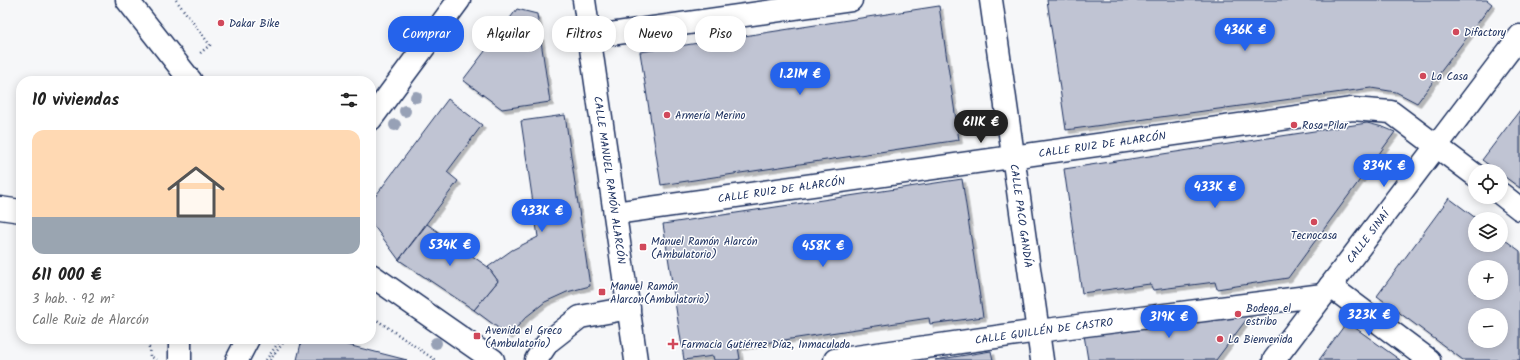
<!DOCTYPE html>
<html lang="es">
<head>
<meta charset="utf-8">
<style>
	body { margin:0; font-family:Kalam,sans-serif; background:#f6f6f6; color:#222; height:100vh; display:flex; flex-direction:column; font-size:15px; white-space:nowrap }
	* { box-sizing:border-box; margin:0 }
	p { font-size:13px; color:#767676 }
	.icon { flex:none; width:22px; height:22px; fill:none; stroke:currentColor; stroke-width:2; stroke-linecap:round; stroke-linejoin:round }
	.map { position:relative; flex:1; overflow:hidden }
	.side { position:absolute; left:16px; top:76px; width:360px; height:268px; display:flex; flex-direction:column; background:#fff; border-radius:16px; box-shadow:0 2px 10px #0003 }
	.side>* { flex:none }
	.top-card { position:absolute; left:388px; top:16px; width:380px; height:36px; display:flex; gap:8px }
	.controls { position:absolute; left:1468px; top:164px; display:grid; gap:8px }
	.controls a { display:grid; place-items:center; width:40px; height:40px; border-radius:50%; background:#fff; box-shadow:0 2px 10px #0003; font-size:20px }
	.price { position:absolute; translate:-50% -34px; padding:0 9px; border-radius:14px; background:#2563eb; color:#fff; font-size:13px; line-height:26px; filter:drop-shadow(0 1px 2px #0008) }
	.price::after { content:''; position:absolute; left:50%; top:24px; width:12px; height:9px; margin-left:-6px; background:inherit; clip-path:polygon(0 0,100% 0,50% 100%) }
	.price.selected { background:#222; color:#fff }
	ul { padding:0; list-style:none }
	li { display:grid; align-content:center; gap:8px; height:212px; padding:0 16px }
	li+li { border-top:1px solid #e0e0e0 }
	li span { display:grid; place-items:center; height:124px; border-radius:12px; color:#555 }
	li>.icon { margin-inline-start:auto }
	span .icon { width:72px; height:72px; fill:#fffc; stroke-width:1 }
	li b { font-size:17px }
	h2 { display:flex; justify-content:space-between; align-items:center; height:48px; padding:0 16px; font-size:17px }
	.tag { padding:0 14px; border-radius:16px; background:#fff; box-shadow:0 2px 10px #0003; font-size:14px; line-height:36px }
	.tag.selected { background:#2563eb; color:#fff }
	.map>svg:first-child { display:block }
	.building { fill:#c0c4d3; stroke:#1b2f5e; fill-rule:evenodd; filter:url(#shadow) }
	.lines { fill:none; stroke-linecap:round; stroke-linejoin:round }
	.minor-casing { stroke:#1b2f5e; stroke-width:25 }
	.major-casing { stroke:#1b2f5e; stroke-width:25 }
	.path { stroke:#1b2f5e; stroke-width:2.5; stroke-dasharray:1 3; stroke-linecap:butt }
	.minor { stroke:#fff; stroke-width:22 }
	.major { stroke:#fff; stroke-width:22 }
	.tree { fill:#97a1b6 }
	.poi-dot { fill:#d1495b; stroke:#fff; stroke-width:1.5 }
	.labels { text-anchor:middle; stroke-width:3; stroke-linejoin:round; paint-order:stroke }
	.poi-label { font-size:11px; fill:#1b2f5e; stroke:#fff; text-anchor:start }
	.street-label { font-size:11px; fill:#1b2f5e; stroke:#fff }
</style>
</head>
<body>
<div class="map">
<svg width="1520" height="360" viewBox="0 0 1520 360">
	<defs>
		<filter id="shadow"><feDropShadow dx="3.5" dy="3.5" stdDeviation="0" flood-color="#0004"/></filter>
	</defs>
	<rect width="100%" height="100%" fill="#f6f7f9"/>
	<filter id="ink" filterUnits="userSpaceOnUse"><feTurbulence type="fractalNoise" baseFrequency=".025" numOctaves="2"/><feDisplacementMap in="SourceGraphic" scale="8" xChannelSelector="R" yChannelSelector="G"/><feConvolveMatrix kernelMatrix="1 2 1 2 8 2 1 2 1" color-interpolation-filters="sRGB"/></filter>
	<g filter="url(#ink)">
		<!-- building -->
		<g class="building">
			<polygon points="1047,0 1487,0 1492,4 1417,103 1396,92 1371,88 1066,130"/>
			<polygon points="939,6 959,140 661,185 640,52"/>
			<polygon points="517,9 537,14 550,102 502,109 463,80"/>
			<polygon points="448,99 482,125 447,172 458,181 399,260 371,222 371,202"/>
			<polygon points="1520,110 1520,188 1501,174 1501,171 1497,171 1482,160"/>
			<polygon points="565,115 590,286 567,292 545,302 526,317 509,336 474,310 498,281 488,267 512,250 538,237 521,121"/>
			<polygon points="1367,123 1383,127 1395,132 1288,278 1217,289 1215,282 1153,290 1150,284 1082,293 1064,169"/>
			<polygon points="962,179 983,317 930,324 929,318 738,347 740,359 736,360 714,360 713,356 684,360 663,224"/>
			<path d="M1449 198 1477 219H1475V245H1501V237L1520 251V360H1463L1377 296ZM1475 267H1501V293H1475ZM1475 315H1501V341H1475Z"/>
			<polygon points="427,224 488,267 498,281 474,310 399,260"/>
			<polygon points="1246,307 1249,316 1216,360 1088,360 1084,335"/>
			<polygon points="1347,322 1400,360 1319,360"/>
			<polygon points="302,339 324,339 407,360 297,360"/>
			<polygon points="991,351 993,360 935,360"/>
		</g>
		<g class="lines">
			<defs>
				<g id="minor">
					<path id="s1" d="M584 0 636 360"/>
					<path id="s2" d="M991 0 1042 360"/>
					<polyline points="589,37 851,0"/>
					<polyline points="371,119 459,0"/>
					<polyline points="1501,194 1520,209"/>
					<polyline points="0,208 21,211"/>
					<path id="s3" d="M615 213 1352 109 1391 112 1475 175"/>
					<polyline points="1330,286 1429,360"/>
					<polyline points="180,360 180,339"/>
					<polyline points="237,360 248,339"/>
					<polyline points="536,360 548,342 580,317 629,308"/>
					<path id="s4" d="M835 360 1038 331 1323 295"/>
					<path id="s5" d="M1274 360 1520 36"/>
				</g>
				<g id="major">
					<polyline points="127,0 191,81"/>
					<polyline points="371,275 493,360"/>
				</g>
			</defs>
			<!-- minor casing -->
			<use href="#minor" class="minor-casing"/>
			<!-- major casing -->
			<use href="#major" class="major-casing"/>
			<!-- path -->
			<g class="path">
				<polyline points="176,0 210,45 199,54"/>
				<polyline points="371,316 435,360"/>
				<polyline points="148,339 150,356 157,360"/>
				<polyline points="266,360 281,339"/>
				<polyline points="270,360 286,339"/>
			</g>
			<!-- minor -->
			<use href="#minor" class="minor"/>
			<!-- major -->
			<use href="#major" class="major"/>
		</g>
		<!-- trees -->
		<g class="tree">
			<circle cx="416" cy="97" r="6"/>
			<circle cx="405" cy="111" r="6"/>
			<circle cx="395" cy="125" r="6"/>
			<circle cx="436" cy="343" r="6"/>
		</g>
	</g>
	<!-- markers -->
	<g class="poi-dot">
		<circle cx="221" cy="23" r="4"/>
		<circle cx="1456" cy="32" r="4"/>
		<circle cx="1423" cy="76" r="4"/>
		<circle cx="667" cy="115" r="4"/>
		<circle cx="1294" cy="125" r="4"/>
		<circle cx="1314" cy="222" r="4"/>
		<rect x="639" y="243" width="8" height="8" rx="2"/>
		<rect x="598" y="288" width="8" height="8" rx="2"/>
		<circle cx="1238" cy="314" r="4"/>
		<rect x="473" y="332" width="8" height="8" rx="2"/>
		<circle cx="1220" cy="339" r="4"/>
		<path d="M671 338h4v4h4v4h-4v4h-4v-4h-4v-4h4z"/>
	</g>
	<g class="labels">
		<!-- poi labels -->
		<g class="poi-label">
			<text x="229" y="27">Dakar Bike</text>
			<text x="1464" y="36">Difactory</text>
			<text x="1431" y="80">La Casa</text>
			<text x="675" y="119">Armería Merino</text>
			<text x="1302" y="129">Rosa Pilar</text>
			<text x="1314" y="239" text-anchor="middle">Tecnocasa</text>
			<text x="651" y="245">Manuel Ramón Alarcón<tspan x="651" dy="13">(Ambulatorio)</tspan></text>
			<text x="610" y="290">Manuel Ramón<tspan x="610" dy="13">Alarcon(Ambulatorio)</tspan></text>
			<text x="1246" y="312">Bodega el<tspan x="1246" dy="13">estribo</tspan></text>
			<text x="485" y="334">Avenida el Greco<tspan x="485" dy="13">(Ambulatorio)</tspan></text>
			<text x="1228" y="343">La Bienvenida</text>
			<text x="681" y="348">Farmacia Gutiérrez Díaz, Inmaculada</text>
		</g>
		<!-- street labels -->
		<g class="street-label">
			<text dy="4" stroke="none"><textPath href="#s3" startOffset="492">CALLE RUIZ DE ALARCÓN</textPath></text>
			<text dy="4" stroke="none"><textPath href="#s1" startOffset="182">CALLE MANUEL RAMÓN ALARCÓN</textPath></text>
			<text dy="4" stroke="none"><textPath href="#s3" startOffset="168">CALLE RUIZ DE ALARCÓN</textPath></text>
			<text dy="4" stroke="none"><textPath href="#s2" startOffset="218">CALLE PACO GANDÍA</textPath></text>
			<text dy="4" stroke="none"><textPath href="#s5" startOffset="155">CALLE SINAÍ</textPath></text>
			<text dy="4" stroke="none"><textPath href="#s4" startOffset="211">CALLE GUILLÉN DE CASTRO</textPath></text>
		</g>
	</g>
</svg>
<div class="controls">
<a><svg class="icon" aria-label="locate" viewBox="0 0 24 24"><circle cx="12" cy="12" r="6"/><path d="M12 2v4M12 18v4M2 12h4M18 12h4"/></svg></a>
<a><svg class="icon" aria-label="layers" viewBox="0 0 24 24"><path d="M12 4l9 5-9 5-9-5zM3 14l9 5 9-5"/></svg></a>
<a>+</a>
<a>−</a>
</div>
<b class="price" style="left:1245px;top:52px">436K €</b>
<b class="price" style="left:800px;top:96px">1.21M €</b>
<b class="price selected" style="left:981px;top:144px">611K €</b>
<b class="price" style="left:1384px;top:188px">834K €</b>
<b class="price" style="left:1215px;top:209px">433K €</b>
<b class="price" style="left:542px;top:233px">433K €</b>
<b class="price" style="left:450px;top:267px">534K €</b>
<b class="price" style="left:823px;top:268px">458K €</b>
<b class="price" style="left:1369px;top:337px">323K €</b>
<b class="price" style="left:1169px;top:339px">319K €</b>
<div class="top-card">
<a class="tag selected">Comprar</a>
<a class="tag">Alquilar</a>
<a class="tag">Filtros</a>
<a class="tag">Nuevo</a>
<a class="tag">Piso</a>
</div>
<section class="side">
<h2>10 viviendas<svg class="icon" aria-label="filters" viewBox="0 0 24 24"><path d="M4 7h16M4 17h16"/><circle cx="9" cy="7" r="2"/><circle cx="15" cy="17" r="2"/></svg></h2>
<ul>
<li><span style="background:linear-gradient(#ffd9b3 70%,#9aa5b1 0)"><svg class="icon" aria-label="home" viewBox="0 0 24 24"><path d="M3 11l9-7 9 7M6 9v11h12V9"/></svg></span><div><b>611 000 €</b><p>3 hab. · 92 m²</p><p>Calle Ruiz de Alarcón</p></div></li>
</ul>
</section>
</div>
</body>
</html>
